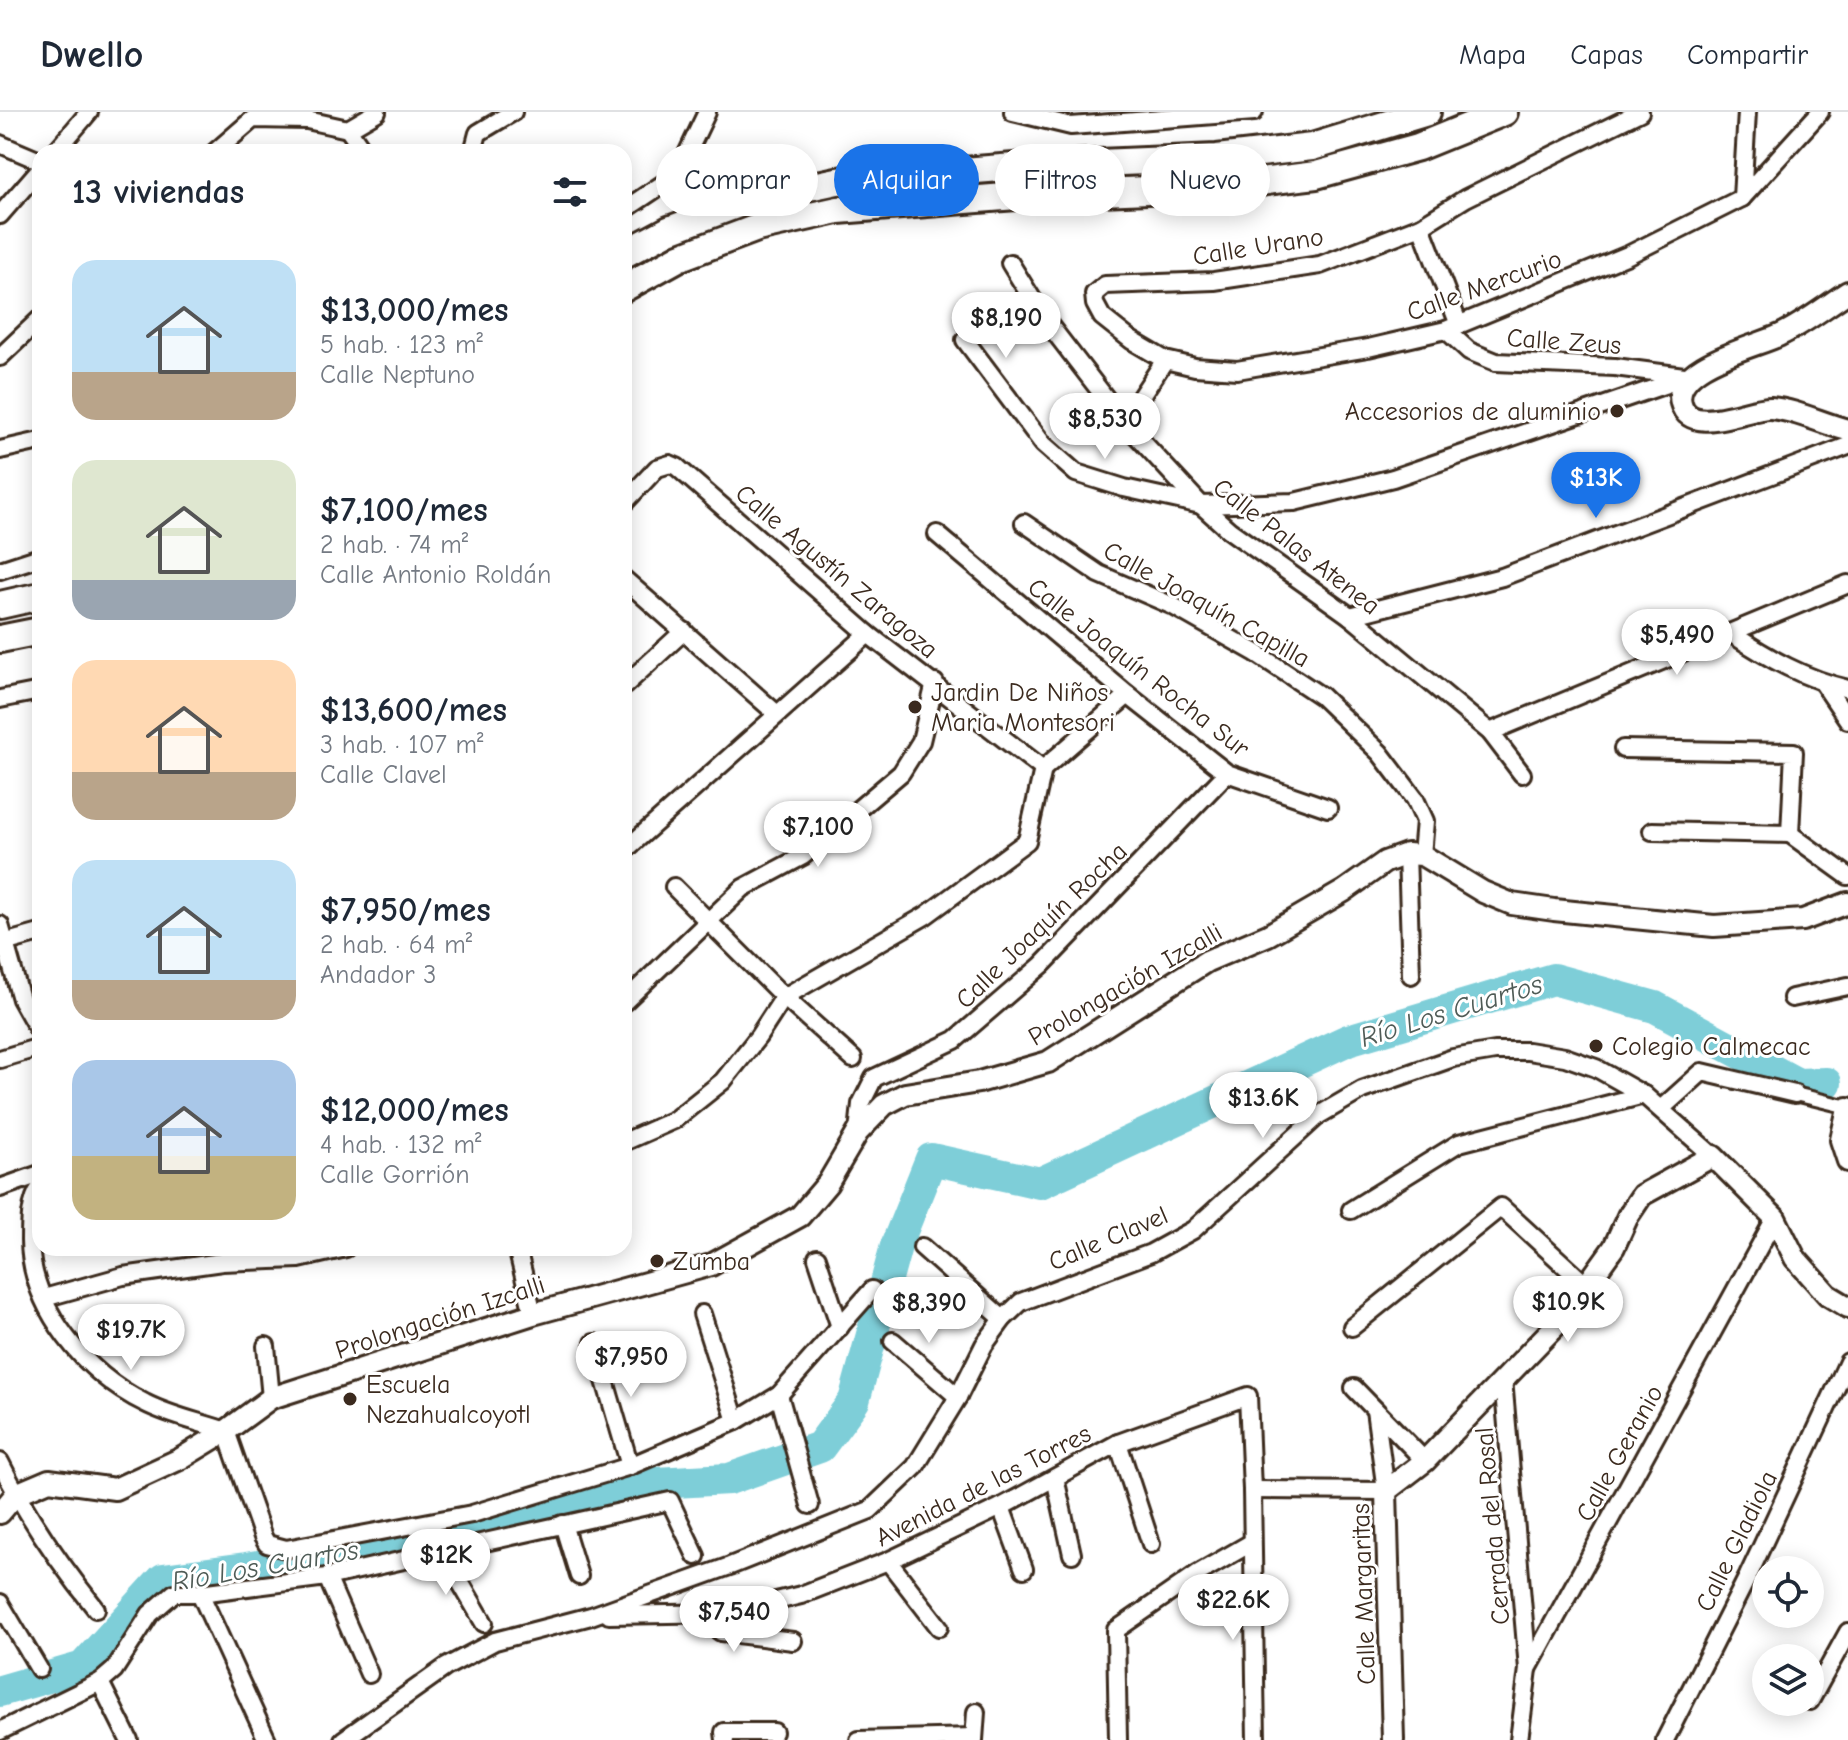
<!DOCTYPE html>
<html lang="es">
<head>
<meta charset="utf-8">
<style>
	body { margin:0; font-family:"Comic Neue",sans-serif; background:#f2f2f3; color:#1f2937; height:100vh; display:flex; flex-direction:column; font-size:30px; white-space:nowrap }
	* { box-sizing:border-box; margin:0 }
	p { font-size:26px; color:#747a83 }
	.icon { flex:none; width:44px; height:44px; fill:none; stroke:currentColor; stroke-width:2; stroke-linecap:round; stroke-linejoin:round }
	.map { position:relative; flex:1; overflow:hidden }
	.sheet { position:absolute; left:32px; top:32px; width:600px; height:1112px; display:flex; flex-direction:column; background:#fff; border-radius:24px; box-shadow:0 4px 20px #0003 }
	.sheet>* { flex:none }
	.banner { position:absolute; left:656px; top:32px; width:760px; height:72px; display:flex; gap:16px }
	.buttons { position:absolute; left:1752px; top:1444px; display:grid; gap:16px }
	.buttons a { display:grid; place-items:center; width:72px; height:72px; border-radius:50%; background:#fff; box-shadow:0 4px 20px #0003; font-size:40px }
	.price { position:absolute; translate:-50% -68px; padding:0 18px; border-radius:28px; background:#fff; color:#222; font-size:26px; line-height:52px; filter:drop-shadow(0 2px 4px #0008) }
	.price::after { content:''; position:absolute; left:50%; top:48px; width:24px; height:18px; margin-left:-12px; background:inherit; clip-path:polygon(0 0,100% 0,50% 100%) }
	.price.active { background:#1a73e8; color:#fff }
	ul { padding:0; list-style:none }
	li { display:flex; align-items:center; gap:24px; height:200px; padding:0 40px }
	li span { display:grid; place-items:center; flex:none; width:224px; height:160px; border-radius:24px; color:#555 }
	li>.icon { margin-inline-start:auto }
	span .icon { width:96px; height:96px; fill:#fffc; stroke-width:1 }
	li b { font-size:34px }
	h2 { display:flex; justify-content:space-between; align-items:center; height:96px; padding:0 40px; font-size:34px }
	.tag { padding:0 28px; border-radius:36px; background:#fff; box-shadow:0 4px 20px #0003; font-size:28px; line-height:72px }
	.tag.active { background:#1a73e8; color:#fff }
	header { display:flex; align-items:center; gap:48px; box-sizing:border-box; height:112px; padding:0 40px; background:#fff; border-bottom:2px solid #e0e1e3 }
	header strong { font-size:38px }
	nav { display:flex; gap:44px; margin-inline-start:auto; font-size:28px }
	.map>svg:first-child { display:block }
	.lines { fill:none; stroke-linecap:round; stroke-linejoin:round }
	.river { stroke:#7eced8; stroke-width:32 }
	.pedestrian-casing { stroke:#3b2a1e; stroke-width:18 }
	.minor-casing { stroke:#3b2a1e; stroke-width:22 }
	.tertiary-casing { stroke:#3b2a1e; stroke-width:26 }
	.trunk-casing { stroke:#3b2a1e; stroke-width:32 }
	.pedestrian { stroke:#fff; stroke-width:12 }
	.minor { stroke:#fff; stroke-width:16 }
	.tertiary { stroke:#fff; stroke-width:20 }
	.trunk { stroke:#fff; stroke-width:26 }
	.poi-dot { fill:#3b2a1e; stroke:#fff; stroke-width:3 }
	.labels { text-anchor:middle; stroke-width:6; stroke-linejoin:round; paint-order:stroke }
	.street-label { font-size:26px; fill:#3b2a1e; stroke:#fff }
	.poi-label { font-size:26px; fill:#3b2a1e; stroke:#fff; text-anchor:start }
	.water-label { font-size:28px; font-style:italic; fill:#4f5b56; stroke:#fff }
</style>
</head>
<body>
<header>
<strong>Dwello</strong>
<nav><a>Mapa</a><a>Capas</a><a>Compartir</a></nav>
</header>
<div class="map">
<svg width="1848" height="1628" viewBox="0 0 1848 1628">
	<rect width="100%" height="100%" fill="#fff"/>
	<filter id="ink" filterUnits="userSpaceOnUse"><feTurbulence type="fractalNoise" baseFrequency=".0125" numOctaves="2"/><feDisplacementMap in="SourceGraphic" scale="16" xChannelSelector="R" yChannelSelector="G"/><feConvolveMatrix kernelMatrix="1 2 1 2 8 2 1 2 1" color-interpolation-filters="sRGB"/></filter>
	<g filter="url(#ink)">
		<g class="lines">
			<!-- river -->
			<polyline class="river" points="0,1579 83,1555 163,1467 246,1456 430,1425 619,1373 729,1367 820,1335 854,1289 896,1134 931,1047 1040,1071 1348,928 1553,867 1655,895 1798,972 1826,971"/>
			<defs>
				<polyline id="pedestrian" points="1795,982 1848,995"/>
				<g id="minor">
					<polyline points="1013,0 1071,14 1254,0"/>
					<polyline points="1640,0 1466,86 1421,114 1320,153 1214,169 1105,173 1094,182 1095,192 1102,205 1131,228 1165,248 1195,255 1237,258 1368,236 1446,218 1628,143 1742,86 1820,0"/>
					<polyline points="348,17 377,0"/>
					<polyline points="348,17 364,40"/>
					<polyline points="0,32 40,49"/>
					<polyline points="55,40 89,0"/>
					<polyline points="215,40 253,7 307,8 348,17"/>
					<polyline points="473,40 478,21 513,0"/>
					<polyline points="1742,86 1747,0"/>
					<polyline points="624,98 672,66 685,46 707,0"/>
					<polyline points="0,103 40,57"/>
					<polyline points="1421,114 1459,213"/>
					<polyline points="1010,151 1044,206 1124,310 1201,393 1229,418 1350,504 1490,620 1522,662"/>
					<polyline points="1446,218 1469,239 1496,250 1615,255 1684,264"/>
					<polyline points="965,228 1043,332 1076,361 1124,376 1201,393 1294,390 1393,366 1690,264"/>
					<polyline points="0,245 40,207"/>
					<polyline points="1124,310 1165,248"/>
					<polyline points="0,338 40,329"/>
					<polyline points="624,391 657,356 670,352 677,355 868,522 1043,657"/>
					<polyline points="1024,411 1099,462 1173,494 1256,541 1321,584 1380,641 1415,687 1425,709 1422,743"/>
					<polyline points="937,422 1128,583 1227,661 1328,696"/>
					<polyline points="0,458 40,445"/>
					<polyline points="624,467 777,602"/>
					<polyline points="1350,504 1502,465 1848,334"/>
					<path d="M1732 522C1768 546 1805 567 1848 577"/>
					<polyline points="1823,571 1848,608"/>
					<polyline points="624,574 684,519"/>
					<polyline points="0,587 40,579"/>
					<polyline points="1490,620 1848,472"/>
					<polyline points="1623,637 1794,640 1790,722"/>
					<polyline points="1652,719 1790,722"/>
					<polyline points="1790,722 1848,764"/>
					<polyline points="624,739 868,522"/>
					<polyline points="1407,742 1411,863"/>
					<polyline points="674,775 784,885 853,947"/>
					<polyline points="0,813 21,887 40,921"/>
					<polyline points="0,832 40,821"/>
					<polyline points="1792,886 1848,874"/>
					<polyline points="624,890 743,776 803,744 901,661 921,629 935,571"/>
					<polyline points="0,947 40,935"/>
					<polyline points="1662,996 1702,960 1795,982"/>
					<polyline points="858,1020 861,992 874,966 955,928 1042,853 1227,661"/>
					<polyline points="624,1030 674,1008 723,969 758,925 784,885 925,804 1027,729 1043,657 1128,583"/>
					<polyline points="0,1076 40,1062"/>
					<path d="M40 1076C30 1089 30 1113 30 1129 31 1197 86 1262 145 1291 170 1304 200 1310 226 1319L263 1425 267 1432 286 1437 472 1402 630 1354 736 1309 779 1283 872 1178"/>
					<polyline points="1351,1098 1459,1031 1644,983"/>
					<polyline points="922,1135 1003,1207"/>
					<polyline points="517,1136 533,1202"/>
					<polyline points="817,1146 840,1215"/>
					<polyline points="44,1186 123,1164 222,1150 299,1147 346,1136"/>
					<polyline points="702,1202 736,1309"/>
					<polyline points="1352,1215 1501,1095 1586,1173"/>
					<polyline points="893,1229 958,1285"/>
					<polyline points="594,1231 630,1354"/>
					<polyline points="266,1234 271,1286"/>
					<polyline points="1503,1267 1528,1557 1519,1628"/>
					<polyline points="1354,1276 1425,1349"/>
					<polyline points="779,1283 810,1393"/>
					<polyline points="1118,1331 1151,1432"/>
					<path d="M0 1350C26 1403 59 1451 96 1497"/>
					<polyline points="1055,1366 1072,1442"/>
					<polyline points="1252,1378 1386,1379 1375,1298"/>
					<polyline points="1001,1395 1024,1457"/>
					<polyline points="563,1412 579,1464"/>
					<polyline points="442,1439 484,1511"/>
					<polyline points="888,1449 939,1515"/>
					<polyline points="327,1465 369,1562"/>
					<polyline points="200,1481 267,1628"/>
					<polyline points="0,1491 39,1557"/>
					<polyline points="695,1501 721,1520 793,1529"/>
					<polyline points="609,1503 727,1501 801,1483 888,1449 1001,1395 1118,1331 1248,1284 1252,1378 1256,1628"/>
					<polyline points="1528,1557 1775,1106"/>
					<polyline points="100,1570 129,1628"/>
					<polyline points="1810,1589 1848,1520"/>
					<polyline points="0,1619 100,1570 114,1558 150,1502 174,1481 200,1481 327,1465 670,1389 696,1444"/>
					<polyline points="343,1628 446,1555 495,1529 591,1504 730,1454 870,1398 915,1355 958,1285 984,1233 1003,1207 1021,1190 1151,1141 1193,1118 1319,1003 1362,978 1453,946 1495,939 1528,939 1565,945 1596,956 1644,983 1713,1044"/>
					<polyline points="725,1628 724,1620 774,1620"/>
					<polyline points="859,1628 974,1625"/>
					<polyline points="974,1628 976,1600"/>
					<polyline points="1118,1628 1116,1518 1197,1462 1251,1431"/>
					<polyline points="1665,1628 1748,1464 1848,1250"/>
				</g>
				<g id="tertiary">
					<path d="M1848 180C1826 194 1804 212 1780 223 1756 235 1671 253 1681 291 1690 326 1748 295 1771 296 1797 298 1823 312 1848 318"/>
					<polyline points="1848,996 1841,1028 1848,1049"/>
					<polyline points="0,1401 16,1382 49,1368 115,1377 180,1347 226,1319 271,1286 533,1202 711,1153 800,1104 828,1071 858,1020 884,993 905,982 979,970 1048,950 1207,849 1268,823 1344,779 1385,750 1407,742 1422,743 1483,780 1512,792 1554,798 1714,814 1803,808 1848,791"/>
					<polyline points="1393,1628 1386,1379 1425,1349 1563,1206 1614,1135 1628,1104 1642,1083 1713,1044 1775,1106 1795,1146 1828,1183 1848,1195"/>
				</g>
				<g id="trunk">
					<polyline points="624,142 669,118 752,87 837,69 1027,54 1217,46 1312,35 1427,0"/>
					<polyline points="624,176 680,145 757,116 838,98 1031,83 1218,75 1316,63 1418,35 1504,0"/>
					<polyline points="0,493 40,484"/>
					<polyline points="0,527 40,519"/>
				</g>
			</defs>
			<!-- pedestrian casing -->
			<use href="#pedestrian" class="pedestrian-casing"/>
			<!-- minor casing -->
			<use href="#minor" class="minor-casing"/>
			<!-- tertiary casing -->
			<use href="#tertiary" class="tertiary-casing"/>
			<!-- trunk casing -->
			<use href="#trunk" class="trunk-casing"/>
			<!-- pedestrian -->
			<use href="#pedestrian" class="pedestrian"/>
			<!-- minor -->
			<use href="#minor" class="minor"/>
			<!-- tertiary -->
			<use href="#tertiary" class="tertiary"/>
			<!-- trunk -->
			<use href="#trunk" class="trunk"/>
		</g>
	</g>
	<!-- markers -->
	<g class="poi-dot">
		<circle cx="1617" cy="299" r="8"/>
		<circle cx="915" cy="595" r="8"/>
		<circle cx="1596" cy="934" r="8"/>
		<circle cx="657" cy="1149" r="8"/>
		<circle cx="350" cy="1287" r="8"/>
	</g>
	<g class="labels">
		<!-- street labels -->
		<g class="street-label">
			<text transform="translate(1258 134) rotate(-9)" y="9">Calle Urano</text>
			<text transform="translate(1484 173) rotate(-20)" y="9">Calle Mercurio</text>
			<text transform="translate(1564 229) rotate(4)" y="9">Calle Zeus</text>
			<text transform="translate(1297 434) rotate(38)" y="9">Calle Palas Atenea</text>
			<text transform="translate(837 459) rotate(40)" y="9">Calle Agustín Zaragoza</text>
			<text transform="translate(1207 492) rotate(29)" y="9">Calle Joaquín Capilla</text>
			<text transform="translate(1139 555) rotate(38)" y="9">Calle Joaquín Rocha Sur</text>
			<text transform="translate(1041 813) rotate(-44)" y="9">Calle Joaquín Rocha</text>
			<text transform="translate(1125 872) rotate(-30)" y="9">Prolongación Izcalli</text>
			<text transform="translate(1108 1126) rotate(-23)" y="9">Calle Clavel</text>
			<text transform="translate(440 1205) rotate(-18)" y="9">Prolongación Izcalli</text>
			<text transform="translate(1619 1341) rotate(-61)" y="9">Calle Geranio</text>
			<text transform="translate(983 1373) rotate(-27)" y="9">Avenida de las Torres</text>
			<text transform="translate(1492 1414) rotate(-95)" y="9">Cerrada del Rosal</text>
			<text transform="translate(1736 1429) rotate(-64)" y="9">Calle Gladiola</text>
			<text transform="translate(1363 1482) rotate(-92)" y="9">Calle Margaritas</text>
		</g>
		<!-- poi labels -->
		<g class="poi-label">
			<text x="1601" y="308" text-anchor="end">Accesorios de aluminio</text>
			<text x="931" y="589">Jardin De Niños<tspan x="931" dy="30">Maria Montesori</tspan></text>
			<text x="1612" y="943">Colegio Calmecac</text>
			<text x="673" y="1158">Zumba</text>
			<text x="366" y="1281">Escuela<tspan x="366" dy="30">Nezahualcoyotl</tspan></text>
		</g>
		<!-- water labels -->
		<g class="water-label">
			<text transform="translate(1451 898) rotate(-17)" y="10">Río Los Cuartos</text>
			<text transform="translate(265 1453) rotate(-10)" y="10">Río Los Cuartos</text>
		</g>
	</g>
</svg>
<div class="buttons">
<a><svg class="icon" aria-label="locate" viewBox="0 0 24 24"><circle cx="12" cy="12" r="6"/><path d="M12 2v4M12 18v4M2 12h4M18 12h4"/></svg></a>
<a><svg class="icon" aria-label="layers" viewBox="0 0 24 24"><path d="M12 4l9 5-9 5-9-5zM3 14l9 5 9-5"/></svg></a>
</div>
<b class="price" style="left:1006px;top:248px">$8,190</b>
<b class="price" style="left:1105px;top:349px">$8,530</b>
<b class="price active" style="left:1596px;top:408px">$13K</b>
<b class="price" style="left:1677px;top:565px">$5,490</b>
<b class="price" style="left:818px;top:757px">$7,100</b>
<b class="price" style="left:1263px;top:1028px">$13.6K</b>
<b class="price" style="left:1568px;top:1232px">$10.9K</b>
<b class="price" style="left:929px;top:1233px">$8,390</b>
<b class="price" style="left:131px;top:1260px">$19.7K</b>
<b class="price" style="left:631px;top:1287px">$7,950</b>
<b class="price" style="left:446px;top:1485px">$12K</b>
<b class="price" style="left:1233px;top:1530px">$22.6K</b>
<b class="price" style="left:734px;top:1542px">$7,540</b>
<div class="banner">
<a class="tag">Comprar</a>
<a class="tag active">Alquilar</a>
<a class="tag">Filtros</a>
<a class="tag">Nuevo</a>
</div>
<section class="sheet">
<h2>13 viviendas<svg class="icon" aria-label="filters" viewBox="0 0 24 24"><path d="M4 7h16M4 17h16"/><circle cx="9" cy="7" r="2"/><circle cx="15" cy="17" r="2"/></svg></h2>
<ul>
<li><span style="background:linear-gradient(#bfe0f5 70%,#b9a48a 0)"><svg class="icon" aria-label="home" viewBox="0 0 24 24"><path d="M3 11l9-7 9 7M6 9v11h12V9"/></svg></span><div><b>$13,000/mes</b><p>5 hab. · 123 m²</p><p>Calle Neptuno</p></div></li>
<li><span style="background:linear-gradient(#dfe7d0 75%,#9aa5b1 0)"><svg class="icon" aria-label="home" viewBox="0 0 24 24"><path d="M3 11l9-7 9 7M6 9v11h12V9"/></svg></span><div><b>$7,100/mes</b><p>2 hab. · 74 m²</p><p>Calle Antonio Roldán</p></div></li>
<li><span style="background:linear-gradient(#ffd9b3 70%,#b9a48a 0)"><svg class="icon" aria-label="home" viewBox="0 0 24 24"><path d="M3 11l9-7 9 7M6 9v11h12V9"/></svg></span><div><b>$13,600/mes</b><p>3 hab. · 107 m²</p><p>Calle Clavel</p></div></li>
<li><span style="background:linear-gradient(#bfe0f5 75%,#b9a48a 0)"><svg class="icon" aria-label="home" viewBox="0 0 24 24"><path d="M3 11l9-7 9 7M6 9v11h12V9"/></svg></span><div><b>$7,950/mes</b><p>2 hab. · 64 m²</p><p>Andador 3</p></div></li>
<li><span style="background:linear-gradient(#a9c7e8 60%,#c2b280 0)"><svg class="icon" aria-label="home" viewBox="0 0 24 24"><path d="M3 11l9-7 9 7M6 9v11h12V9"/></svg></span><div><b>$12,000/mes</b><p>4 hab. · 132 m²</p><p>Calle Gorrión</p></div></li>
</ul>
</section>
</div>
</body>
</html>
